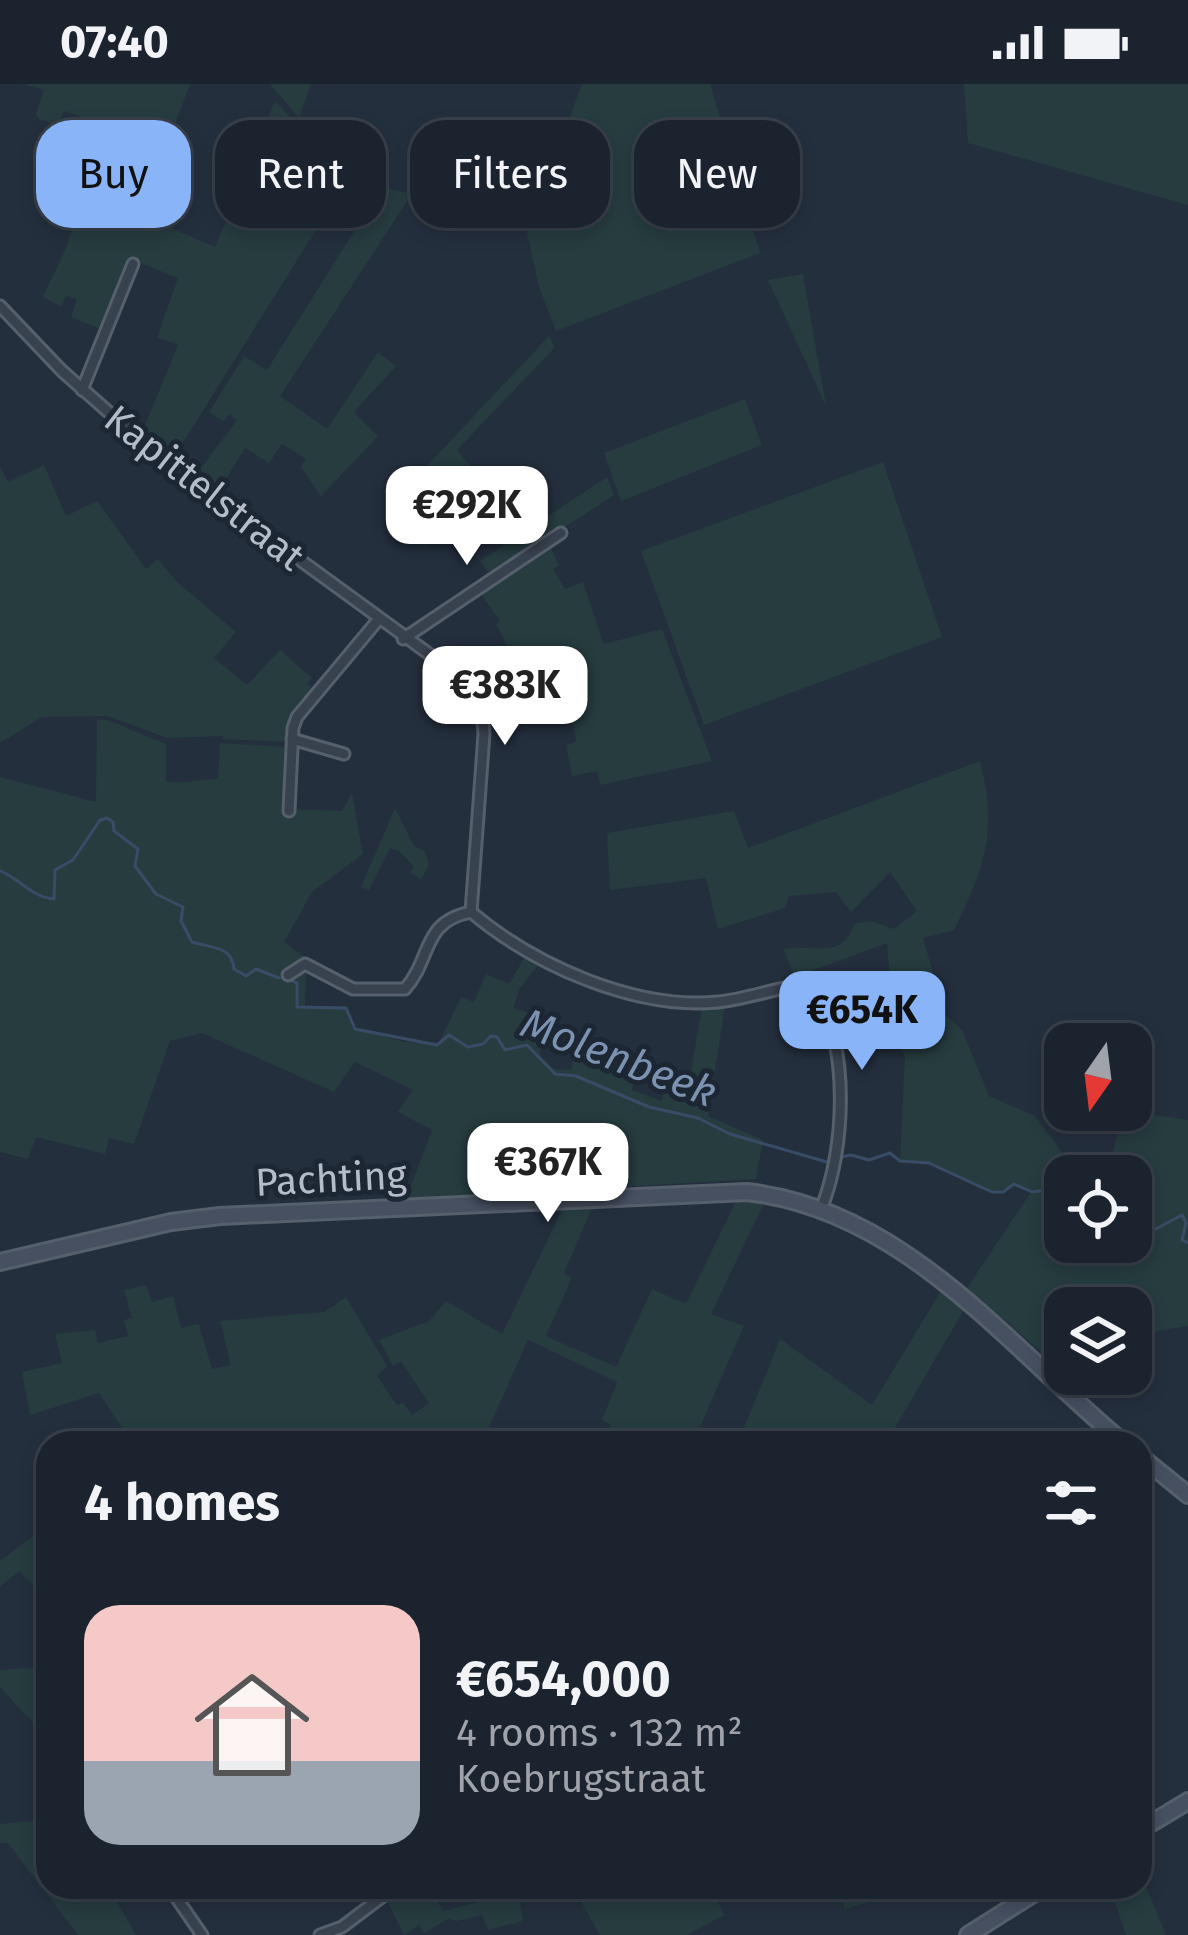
<!DOCTYPE html>
<html lang="en">
<head>
<meta charset="utf-8">
<style>
	body { margin:0; font-family:"Fira Sans",sans-serif; background:#282f3a; color:#f1f3f6; height:100vh; display:flex; flex-direction:column; font-size:45px; white-space:nowrap }
	* { box-sizing:border-box; margin:0 }
	p { font-size:39px; color:#a0a4aa }
	.icon { flex:none; width:66px; height:66px; fill:none; stroke:currentColor; stroke-width:2; stroke-linecap:round; stroke-linejoin:round }
	.map { position:relative; flex:1; overflow:hidden }
	.details { position:absolute; left:36px; top:1347px; width:1116px; height:468px; display:flex; flex-direction:column; background:#1b232e; border-radius:36px; box-shadow:0 6px 18px #0003,0 0 0 3px #39404a }
	.details>* { flex:none }
	.banner { position:absolute; left:36px; top:36px; width:1116px; height:108px; display:flex; gap:24px }
	.needle { width:78px; rotate:194deg }
	.fabs { position:absolute; left:1044px; top:939px; display:grid; gap:24px }
	.fabs a { display:grid; place-items:center; width:108px; height:108px; border-radius:24px; background:#1b232e; box-shadow:0 6px 18px #0003,0 0 0 3px #39404a; font-size:60px }
	.price { position:absolute; translate:-50% -102px; padding:0 27px; border-radius:24px; background:#fff; color:#222; font-size:39px; line-height:78px; filter:drop-shadow(0 3px 6px #0008) }
	.price::after { content:''; position:absolute; left:50%; top:72px; width:36px; height:27px; margin-left:-18px; background:inherit; clip-path:polygon(0 0,100% 0,50% 100%) }
	.price.current { background:#8ab4f8; color:#111 }
	ul { padding:0; list-style:none }
	li { display:flex; align-items:center; gap:36px; height:300px; padding:0 48px }
	li+li { border-top:3px solid #39404a }
	li span { display:grid; place-items:center; flex:none; width:336px; height:240px; border-radius:36px; color:#555 }
	li>.icon { margin-inline-start:auto }
	span .icon { width:144px; height:144px; fill:#fffc; stroke-width:1 }
	li b { font-size:51px }
	h2 { display:flex; justify-content:space-between; align-items:center; height:144px; padding:0 48px; font-size:51px }
	.tag { padding:0 42px; border-radius:36px; background:#1b232e; box-shadow:0 6px 18px #0003,0 0 0 3px #39404a; font-size:42px; line-height:108px }
	.tag.current { background:#8ab4f8; color:#111 }
	.status { display:flex; justify-content:space-between; align-items:center; height:84px; padding:0 60px; background:#1b232e; direction:ltr }
	.status svg { height:33px; fill:currentColor }
	.map>svg:first-child { display:block }
	.green { fill:#263c3f; fill-rule:evenodd }
	.lines { fill:none; stroke-linecap:round; stroke-linejoin:round }
	.stream { stroke:#394c67; stroke-width:3 }
	.street-casing { stroke:#565f6c; stroke-width:15 }
	.secondary-casing { stroke:#565f6c; stroke-width:20 }
	.street { stroke:#38414e; stroke-width:9 }
	.secondary { stroke:#465061; stroke-width:14 }
	.labels { text-anchor:middle; stroke-width:10; stroke-linejoin:round; paint-order:stroke }
	.street-label { font-size:39px; fill:#b4bcc9; stroke:#1d2633 }
	.water-label { font-size:42px; font-style:italic; fill:#7c92b1; stroke:#1d2633 }
</style>
</head>
<body>
<div class="status"><b>07:40</b><svg viewBox="0 0 49 12"><path d="M0 12V9h3v3zM5 12V6h3v6zM10 12V3h3v9zM15 12V0h3v12zM26 1h20v11H26zM47 4h2v5h-2z"/></svg></div>
<div class="map">
<svg width="1188" height="1851" viewBox="0 0 1188 1851">
	<rect width="100%" height="100%" fill="#242f3e"/>
	<!-- green -->
	<g class="green">
		<polygon points="23,0 190,0 156,90 166,94 153,136 215,163 275,17 348,95 172,376 141,351 178,261 157,253 178,194 133,176 105,247 71,233 77,215 66,212 61,223 43,213 66,164 106,41 64,27 58,41 40,36 36,30 44,6"/>
		<polygon points="270,0 311,0 299,34"/>
		<polygon points="582,0 710,0 760,169 556,247 539,203 527,149"/>
		<polygon points="964,0 1188,0 1188,121 968,59"/>
		<polygon points="382,103 412,110 280,312 327,345 378,268 396,282 354,328 378,352 321,412 301,383 306,375 282,360 269,379 245,364 218,408 196,391 237,336 229,330 224,337 209,328 244,272 267,286"/>
		<polygon points="803,190 826,322 768,196"/>
		<polygon points="549,252 555,263 457,366 494,410 424,463 413,446 424,435 410,418 404,424 395,416"/>
		<polygon points="745,315 762,361 621,417 604,369"/>
		<polygon points="883,378 942,553 704,641 641,467"/>
		<polygon points="44,381 66,432 97,417 146,485 158,475 176,497 236,548 214,574 247,601 280,566 312,594 307,600 316,607 289,648 288,658 223,655 223,652 167,654 108,632 42,633 0,659 0,383 8,398"/>
		<polygon points="607,393 614,411 491,491 480,477"/>
		<polygon points="549,460 559,482 553,485 565,505 583,498 604,560 662,545 712,677 600,701 597,687 572,692 566,661 576,658 571,627 579,625 574,568 514,575 496,540 500,537 478,506"/>
		<path d="M97 636H108L166 660V697C186 701 200 694 218 695L220 659 287 663V725L342 727 352 709 363 770 312 808 284 858 311 878 306 886 305 923 346 924 356 945 405 958 439 959 461 913 474 918 486 890 509 900 525 873 538 881 519 906 513 924 543 933 540 972 554 985 571 986 579 952 620 962 618 978 636 982 632 1006 662 1017 669 985 691 989 702 923 725 921 708 1032 763 1056 756 1095 406 1115 432 1046 398 1028 413 1006 355 978 334 1008 202 949 170 957 134 1060 109 1054 105 1070 36 1053 28 1075 0 1068V693L96 718Z"/>
		<path d="M980 677C998 749 985 782 954 846L923 854 945 930 962 946 989 1012 1035 1032 1071 1080 1111 1078 1122 1026 1188 1036V1242L1131 1251V1224H1065V1288L967 1204 1031 1108 1015 1100C986 1119 958 1090 931 1080 922 1077 910 1078 900 1077L905 972 895 955 887 859 795 893 783 865C812 859 843 877 854 840L870 837 894 845 917 827 890 788 851 828 836 808 789 812 785 824 718 845 706 794 610 806 607 749 734 727 748 764ZM1131 1092V1158H1065V1092Z"/>
		<polygon points="395,724 414,762 425,767 429,782 421,795 410,789 414,783 399,767 390,764 369,806 361,803"/>
		<path d="M736 1117H765L711 1230 744 1242 693 1359H132L99 1309 30 1331 22 1288 62 1279 55 1250 95 1246 98 1259 128 1252 124 1236 132 1234 124 1206 146 1201 152 1218 173 1212 181 1244 199 1240 212 1285 231 1281 220 1237 325 1228 346 1213 387 1282 377 1292 397 1321 403 1319 412 1331 429 1319 401 1277 393 1282 379 1256 429 1237 446 1217 502 1250 564 1122H593L564 1189 572 1194 546 1252 616 1283 652 1205 686 1220ZM528 1256 617 1298 602 1336 611 1341 596 1359 518 1353 489 1343Z"/>
		<polygon points="941,1207 965,1224 886,1359 738,1359 780,1255 872,1321"/>
		<polygon points="48,1441 48,1519 20,1487 0,1502 0,1477"/>
		<polygon points="48,1583 48,1655 0,1603 0,1586"/>
		<polygon points="46,1736 48,1803 108,1803 136,1851 78,1851 8,1759 0,1759 0,1740"/>
		<polygon points="1140,1788 1166,1851 1126,1851 1110,1803 1140,1803"/>
		<polygon points="399,1803 429,1803 443,1827 536,1803 712,1803 724,1831 687,1851 600,1851 573,1804 520,1819 523,1837 488,1846 482,1831 458,1837 448,1835 424,1849 419,1841 404,1851 386,1815"/>
		<polygon points="838,1803 904,1803 906,1808 845,1825"/>
	</g>
	<g class="lines">
		<!-- stream -->
		<g class="stream">
			<path d="M0 787C19 794 31 813 54 815L55 786 73 776 100 736 107 734 113 738 114 747 138 765 135 782 156 810 183 823 181 837 192 858C212 864 232 862 234 885L246 892 256 885 279 894"/>
			<polyline points="290,896 297,899 297,923 346,924 355,945 437,961 449,951 468,963 483,960 491,952 497,953 505,966 527,961 555,990 576,992 649,1023 698,1034 730,1050 827,1078"/>
			<polyline points="841,1073 851,1071 869,1076 890,1069 900,1077 929,1079 992,1108 1003,1108 1014,1100 1032,1108 1047,1106 1045,1138 1065,1121"/>
			<polyline points="1131,1141 1152,1147 1182,1131 1186,1139 1182,1156 1188,1159"/>
		</g>
		<defs>
			<g id="street">
				<path d="M0 222 62 287 163 376 462 594C477 612 483 627 484 650L471 828"/>
				<polyline points="82,306 133,180"/>
				<polyline points="403,555 561,449"/>
				<polyline points="292,655 344,670"/>
				<polyline points="289,727 293,644 297,633 378,536"/>
				<path d="M471 828C534 881 634 926 718 918 746 915 773 905 800 901L814 905C851 959 845 1068 821 1125"/>
				<path d="M288 891 305 880 353 905H405C433 873 421 838 471 828"/>
				<polyline points="169,1803 202,1851"/>
				<polyline points="320,1851 342,1843 395,1803"/>
			</g>
			<g id="secondary">
				<path d="M0 1178 171 1138 220 1132 747 1108C906 1126 1009 1264 1124 1359"/>
				<polyline points="1140,1372 1188,1411"/>
				<polyline points="1140,1746 1188,1717"/>
				<polyline points="968,1851 1044,1803"/>
			</g>
		</defs>
		<!-- street casing -->
		<use href="#street" class="street-casing"/>
		<!-- secondary casing -->
		<use href="#secondary" class="secondary-casing"/>
		<!-- street -->
		<use href="#street" class="street"/>
		<!-- secondary -->
		<use href="#secondary" class="secondary"/>
	</g>
	<g class="labels">
		<!-- street labels -->
		<g class="street-label">
			<text transform="translate(205 403) rotate(38)" y="14">Kapittelstraat</text>
			<text transform="translate(331 1094) rotate(-3)" y="14">Pachting</text>
		</g>
		<!-- water labels -->
		<g class="water-label">
			<text transform="translate(619 973) rotate(21)" y="15">Molenbeek</text>
		</g>
	</g>
</svg>
<div class="fabs">
<a><svg class="needle" viewBox="-14 -14 28 28"><path d="M0-13l5 13h-10z" fill="#e53935"/><path d="M0 13l5-13h-10z" fill="#a0a4aa"/></svg></a>
<a><svg class="icon" aria-label="locate" viewBox="0 0 24 24"><circle cx="12" cy="12" r="6"/><path d="M12 2v4M12 18v4M2 12h4M18 12h4"/></svg></a>
<a><svg class="icon" aria-label="layers" viewBox="0 0 24 24"><path d="M12 4l9 5-9 5-9-5zM3 14l9 5 9-5"/></svg></a>
</div>
<b class="price" style="left:467px;top:484px">€292K</b>
<b class="price" style="left:505px;top:664px">€383K</b>
<b class="price current" style="left:862px;top:989px">€654K</b>
<b class="price" style="left:548px;top:1141px">€367K</b>
<div class="banner">
<a class="tag current">Buy</a>
<a class="tag">Rent</a>
<a class="tag">Filters</a>
<a class="tag">New</a>
</div>
<section class="details">
<h2>4 homes<svg class="icon" aria-label="filters" viewBox="0 0 24 24"><path d="M4 7h16M4 17h16"/><circle cx="9" cy="7" r="2"/><circle cx="15" cy="17" r="2"/></svg></h2>
<ul>
<li><span style="background:linear-gradient(#f6c9c9 65%,#9aa5b1 0)"><svg class="icon" aria-label="home" viewBox="0 0 24 24"><path d="M3 11l9-7 9 7M6 9v11h12V9"/></svg></span><div><b>€654,000</b><p>4 rooms · 132 m²</p><p>Koebrugstraat</p></div></li>
</ul>
</section>
</div>
</body>
</html>
